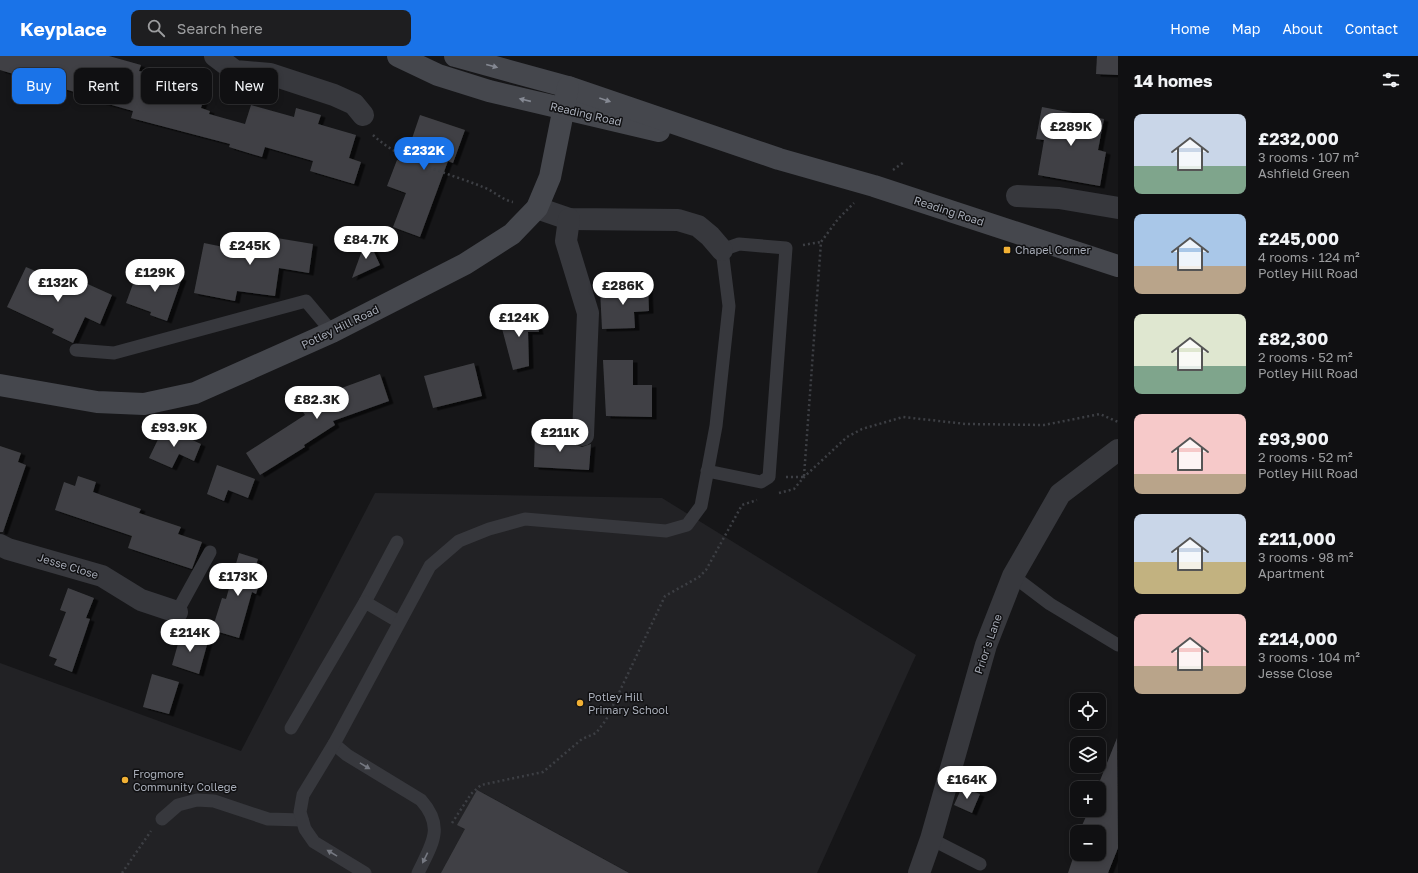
<!DOCTYPE html>
<html lang="en">
<head>
<meta charset="utf-8">
<style>
	body { margin:0; font-family:"Golos Text",sans-serif; background:#1e1e20; color:#f1f3f6; height:100vh; display:flex; flex-direction:column; font-size:15px; white-space:nowrap }
	* { box-sizing:border-box; margin:0 }
	p { font-size:13px; color:#9c9d9f }
	.icon { flex:none; width:22px; height:22px; fill:none; stroke:currentColor; stroke-width:2; stroke-linecap:round; stroke-linejoin:round }
	.map { position:relative; flex:1; overflow:hidden }
	.sheet { display:flex; flex-direction:column; background:#101012; width:300px }
	.sheet>* { flex:none }
	.banner { position:absolute; left:12px; top:12px; width:380px; height:36px; display:flex; gap:8px }
	.fabs { position:absolute; left:1070px; top:637px; display:grid; gap:8px }
	.fabs a { display:grid; place-items:center; width:36px; height:36px; border-radius:8px; background:#101012; box-shadow:0 2px 6px #0003,0 0 0 1px #303032; font-size:20px }
	.price { position:absolute; translate:-50% -34px; padding:0 9px; border-radius:14px; background:#fff; color:#222; font-size:13px; line-height:26px; filter:drop-shadow(0 1px 2px #0008) }
	.price::after { content:''; position:absolute; left:50%; top:24px; width:12px; height:9px; margin-left:-6px; background:inherit; clip-path:polygon(0 0,100% 0,50% 100%) }
	.price.on { background:#1a73e8; color:#fff }
	ul { padding:0; list-style:none }
	li { display:flex; align-items:center; gap:12px; height:100px; padding:0 16px }
	li span { display:grid; place-items:center; flex:none; width:112px; height:80px; border-radius:8px; color:#555 }
	li>.icon { margin-inline-start:auto }
	span .icon { width:48px; height:48px; fill:#fffc; stroke-width:1 }
	li b { font-size:17px }
	h2 { display:flex; justify-content:space-between; align-items:center; height:48px; padding:0 16px; font-size:17px }
	.pill { padding:0 14px; border-radius:8px; background:#101012; box-shadow:0 2px 6px #0003,0 0 0 1px #303032; font-size:14px; line-height:36px }
	.pill.on { background:#1a73e8; color:#fff }
	header { display:flex; align-items:center; gap:24px; box-sizing:border-box; height:56px; padding:0 20px; background:#1a73e8; color:#fff }
	header strong { font-size:19px }
	nav { display:flex; gap:22px; margin-inline-start:auto; font-size:14px }
	.search { width:280px; height:36px; background:#1e1e20; display:flex; align-items:center; gap:10px; box-sizing:border-box; padding:0 14px; border-radius:8px; color:#9c9d9f; font-size:15px }
	main { display:flex; flex:1; min-height:0 }
	.map>svg:first-child { display:block }
	.built { fill:#222225 }
	.building { fill:#404145; filter:url(#shadow) }
	.lines { fill:none; stroke-linecap:round; stroke-linejoin:round }
	.path { stroke:#3d3f44; stroke-width:2.5; stroke-dasharray:2 3; stroke-linecap:butt }
	.lane { stroke:#37383d; stroke-width:13 }
	.street { stroke:#37383d; stroke-width:22 }
	.secondary { stroke:#45474d; stroke-width:22 }
	.oneway { fill:#858993 }
	.oneway2 { fill:#757881 }
	.poi-dot { fill:#f2b134; stroke:#111113; stroke-width:1.5 }
	.labels { text-anchor:middle; stroke-width:3; stroke-linejoin:round; paint-order:stroke }
	.street-label { font-size:11px; fill:#a8adb8; stroke:#111113 }
	.poi-label { font-size:11px; fill:#a8adb8; stroke:#111113; text-anchor:start }
</style>
</head>
<body>
<header>
<strong>Keyplace</strong>
<div class="search"><svg class="icon" aria-label="search" viewBox="0 0 24 24"><circle cx="10" cy="10" r="6"/><path d="M15 15l6 6"/></svg>Search here</div>
<nav><a>Home</a><a>Map</a><a>About</a><a>Contact</a></nav>
</header>
<main>
<div class="map">
<svg width="1118" height="817" viewBox="0 0 1118 817">
	<defs>
		<filter id="shadow"><feDropShadow dx="4.5" dy="2.5" stdDeviation="0" flood-color="#0009"/></filter>
	</defs>
	<rect width="100%" height="100%" fill="#161618"/>
	<!-- built -->
	<polygon class="built" points="375,437 662,442 916,599 817,817 0,817 0,607 241,695"/>
	<!-- building -->
	<g class="building">
		<polygon points="0,0 109,0 141,9 139,15 207,33 201,52 210,55 209,58 245,68 251,49 294,61 296,52 321,59 318,68 356,79 349,102 361,106 354,128 310,115 313,105 265,91 262,101 229,91 230,88 131,62 133,55 94,44 95,42 0,14"/>
		<polygon points="1097,0 1118,0 1118,19 1096,18"/>
		<polygon points="1042,51 1104,63 1098,94 1106,96 1100,130 1038,119 1044,84 1036,83"/>
		<polygon points="420,59 465,74 453,107 448,105 420,181 393,171 406,137 387,130 397,104 404,106"/>
		<polygon points="246,177 313,188 309,217 279,212 275,240 237,235 235,245 194,237 204,187 243,195"/>
		<polygon points="367,181 380,209 352,222"/>
		<polygon points="26,211 78,234 81,225 112,239 100,268 85,261 73,287 52,277 54,273 7,251"/>
		<polygon points="151,211 182,222 167,265 150,259 151,256 126,247 137,217 147,221"/>
		<polygon points="648,231 649,255 634,256 635,272 602,273 600,233"/>
		<polygon points="534,256 539,276 528,276 529,310 513,314 500,265"/>
		<polygon points="603,304 633,304 633,329 652,329 652,361 606,360"/>
		<polygon points="474,307 482,340 433,352 424,320"/>
		<polygon points="380,318 389,345 333,365 335,369 304,389 305,391 260,419 246,397 305,359 294,342 311,332 317,341"/>
		<polygon points="164,371 201,388 194,405 179,398 172,412 149,402"/>
		<polygon points="535,377 556,378 556,383 572,384 576,389 582,391 591,388 589,414 534,411"/>
		<polygon points="0,390 21,397 18,406 26,409 3,476 0,476"/>
		<polygon points="217,409 255,423 248,442 228,434 224,445 207,438"/>
		<polygon points="78,420 96,426 93,436 141,453 139,457 181,471 178,478 202,486 192,513 128,492 132,480 55,454 64,426 75,430"/>
		<polygon points="239,497 258,503 255,512 263,515 256,538 252,536 239,582 212,574 222,542 226,543"/>
		<polygon points="68,532 94,542 86,562 90,563 72,616 54,609 57,603 49,600 66,556 60,554"/>
		<polygon points="181,577 208,585 199,618 172,609"/>
		<polygon points="152,618 179,626 169,658 143,651"/>
		<polygon points="1117,682 1118,792 1108,817 1068,817 1077,790 1077,798 1099,798 1099,776 1079,776 1089,754 1099,754 1099,732 1097,732"/>
		<polygon points="962,731 980,738 972,757 954,749"/>
		<polygon points="477,734 629,817 441,817 465,773 457,769"/>
	</g>
	<g class="lines">
		<!-- path -->
		<g class="path">
			<path d="M373 79C403 107 446 116 483 131 494 135 502 144 513 146"/>
			<polyline points="893,114 904,106"/>
			<polyline points="803,189 821,186"/>
			<polyline points="804,420 821,186 838,163 854,147"/>
			<polyline points="786,421 803,421"/>
			<polyline points="779,437 794,433 804,421 847,381 862,373 903,361 966,368 1044,369 1100,358 1118,366"/>
			<polyline points="452,767 471,738 481,729 543,716 582,683 596,677 606,664 665,540 699,521 706,514 742,449 757,444"/>
			<polyline points="122,817 151,775"/>
		</g>
		<!-- lane -->
		<g class="lane">
			<polyline points="76,294 114,297 306,245 332,276"/>
			<polyline points="1013,520 1050,548 1118,589"/>
			<polyline points="365,546 397,486"/>
			<polyline points="177,556 210,496"/>
			<polyline points="291,672 365,546 399,566"/>
			<path d="M334 688 347 699 421 744C445 771 432 788 418 817"/>
			<polyline points="162,763 178,749 197,744 214,745 268,763 302,764"/>
			<polyline points="931,783 980,808"/>
			<polyline points="365,817 314,786 305,773 300,756 303,739 334,688 430,510 459,485 489,473 525,463 666,475 687,469 701,450 716,370 729,250 722,194 739,188 786,192 769,421 761,426 707,415"/>
		</g>
		<!-- street -->
		<g class="street">
			<polyline points="215,0 235,15 270,18 334,39 354,48 363,59"/>
			<polyline points="1017,140 1059,142 1118,152"/>
			<polyline points="537,152 569,163 678,164 698,170 710,180 722,194"/>
			<polyline points="569,163 566,185 588,257 583,379"/>
			<polyline points="0,489 8,493 102,520 141,544 177,556"/>
			<polyline points="919,817 931,783 986,589 1013,520 1060,438 1118,394"/>
		</g>
		<!-- secondary -->
		<g class="secondary">
			<polyline points="398,0 438,19 489,35 659,75"/>
			<polyline points="455,0 568,31 779,103 874,130 1118,210"/>
			<polyline points="0,329 97,346 144,348 195,337 332,276 465,208 512,178 537,152 550,121 568,31"/>
		</g>
	</g>
	<!-- one-way arrows -->
	<defs><path id="oneway-solid" d="M-6-.8H1V-3.2L6.5 0L1 3.2V.8H-6Z"/></defs>
	<g class="oneway">
		<use href="#oneway-solid" transform="translate(492 10) rotate(15)"/>
		<use href="#oneway-solid" transform="translate(525 44) rotate(-167)"/>
		<use href="#oneway-solid" transform="translate(605 44) rotate(19)"/>
	</g>
	<g class="oneway2">
		<use href="#oneway-solid" transform="translate(365 710) rotate(31)"/>
		<use href="#oneway-solid" transform="translate(332 797) rotate(-149)"/>
		<use href="#oneway-solid" transform="translate(425 802) rotate(116)"/>
	</g>
	<!-- markers -->
	<g class="poi-dot">
		<rect x="1003" y="190" width="8" height="8" rx="2"/>
		<circle cx="580" cy="647" r="4"/>
		<circle cx="125" cy="724" r="4"/>
	</g>
	<g class="labels">
		<!-- street labels -->
		<g class="street-label">
			<text transform="translate(586 58) rotate(13)" y="4">Reading Road</text>
			<text transform="translate(949 155) rotate(18)" y="4">Reading Road</text>
			<text transform="translate(340 271) rotate(-26)" y="4">Potley Hill Road</text>
			<text transform="translate(68 510) rotate(17)" y="4">Jesse Close</text>
			<text transform="translate(988 588) rotate(-71)" y="4">Prior's Lane</text>
		</g>
		<!-- poi labels -->
		<g class="poi-label">
			<text x="1015" y="198">Chapel Corner</text>
			<text x="588" y="645">Potley Hill<tspan x="588" dy="13">Primary School</tspan></text>
			<text x="133" y="722">Frogmore<tspan x="133" dy="13">Community College</tspan></text>
		</g>
	</g>
</svg>
<div class="fabs">
<a><svg class="icon" aria-label="locate" viewBox="0 0 24 24"><circle cx="12" cy="12" r="6"/><path d="M12 2v4M12 18v4M2 12h4M18 12h4"/></svg></a>
<a><svg class="icon" aria-label="layers" viewBox="0 0 24 24"><path d="M12 4l9 5-9 5-9-5zM3 14l9 5 9-5"/></svg></a>
<a>+</a>
<a>−</a>
</div>
<b class="price" style="left:1071px;top:91px">£289K</b>
<b class="price on" style="left:424px;top:115px">£232K</b>
<b class="price" style="left:366px;top:204px">£84.7K</b>
<b class="price" style="left:250px;top:210px">£245K</b>
<b class="price" style="left:155px;top:237px">£129K</b>
<b class="price" style="left:58px;top:247px">£132K</b>
<b class="price" style="left:623px;top:250px">£286K</b>
<b class="price" style="left:519px;top:282px">£124K</b>
<b class="price" style="left:317px;top:364px">£82.3K</b>
<b class="price" style="left:174px;top:392px">£93.9K</b>
<b class="price" style="left:560px;top:397px">£211K</b>
<b class="price" style="left:238px;top:541px">£173K</b>
<b class="price" style="left:190px;top:597px">£214K</b>
<b class="price" style="left:967px;top:744px">£164K</b>
<div class="banner">
<a class="pill on">Buy</a>
<a class="pill">Rent</a>
<a class="pill">Filters</a>
<a class="pill">New</a>
</div>
</div>
<section class="sheet">
<h2>14 homes<svg class="icon" aria-label="filters" viewBox="0 0 24 24"><path d="M4 7h16M4 17h16"/><circle cx="9" cy="7" r="2"/><circle cx="15" cy="17" r="2"/></svg></h2>
<ul>
<li><span style="background:linear-gradient(#c9d6e8 65%,#7fa58c 0)"><svg class="icon" aria-label="home" viewBox="0 0 24 24"><path d="M3 11l9-7 9 7M6 9v11h12V9"/></svg></span><div><b>£232,000</b><p>3 rooms · 107 m²</p><p>Ashfield Green</p></div></li>
<li><span style="background:linear-gradient(#a9c7e8 65%,#b9a48a 0)"><svg class="icon" aria-label="home" viewBox="0 0 24 24"><path d="M3 11l9-7 9 7M6 9v11h12V9"/></svg></span><div><b>£245,000</b><p>4 rooms · 124 m²</p><p>Potley Hill Road</p></div></li>
<li><span style="background:linear-gradient(#dfe7d0 65%,#7fa58c 0)"><svg class="icon" aria-label="home" viewBox="0 0 24 24"><path d="M3 11l9-7 9 7M6 9v11h12V9"/></svg></span><div><b>£82,300</b><p>2 rooms · 52 m²</p><p>Potley Hill Road</p></div></li>
<li><span style="background:linear-gradient(#f6c9c9 75%,#b9a48a 0)"><svg class="icon" aria-label="home" viewBox="0 0 24 24"><path d="M3 11l9-7 9 7M6 9v11h12V9"/></svg></span><div><b>£93,900</b><p>2 rooms · 52 m²</p><p>Potley Hill Road</p></div></li>
<li><span style="background:linear-gradient(#c9d6e8 60%,#c2b280 0)"><svg class="icon" aria-label="home" viewBox="0 0 24 24"><path d="M3 11l9-7 9 7M6 9v11h12V9"/></svg></span><div><b>£211,000</b><p>3 rooms · 98 m²</p><p>Apartment</p></div></li>
<li><span style="background:linear-gradient(#f6c9c9 65%,#b9a48a 0)"><svg class="icon" aria-label="home" viewBox="0 0 24 24"><path d="M3 11l9-7 9 7M6 9v11h12V9"/></svg></span><div><b>£214,000</b><p>3 rooms · 104 m²</p><p>Jesse Close</p></div></li>
</ul>
</section>
</main>
</body>
</html>
